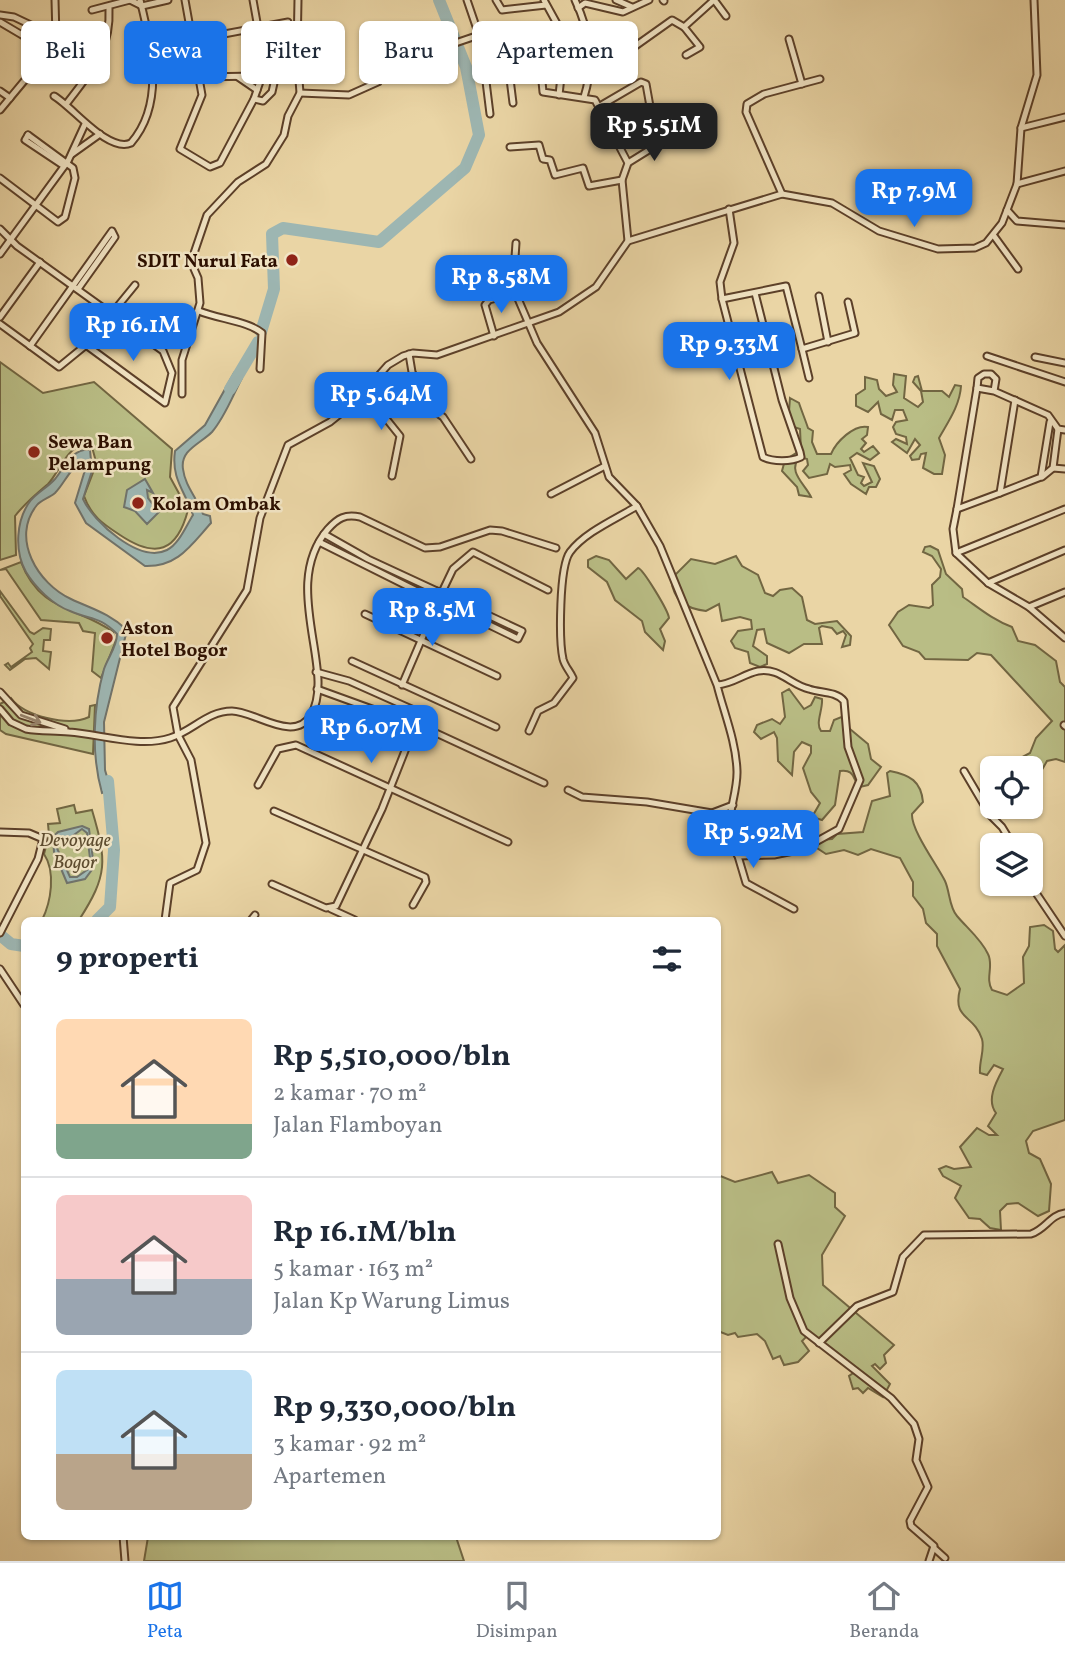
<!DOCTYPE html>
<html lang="id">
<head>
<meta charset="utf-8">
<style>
	body { margin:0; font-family:Vollkorn,serif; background:#f2f2f3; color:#1f2937; height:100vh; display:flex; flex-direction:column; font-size:26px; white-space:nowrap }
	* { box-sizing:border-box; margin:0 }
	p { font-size:23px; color:#747a83 }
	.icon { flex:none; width:38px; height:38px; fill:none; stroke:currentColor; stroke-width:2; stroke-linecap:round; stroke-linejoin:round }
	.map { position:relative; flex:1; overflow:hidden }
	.panel { position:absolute; left:21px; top:917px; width:700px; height:623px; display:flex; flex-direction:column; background:#fff; border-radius:10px; box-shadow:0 2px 5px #0004 }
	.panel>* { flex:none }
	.top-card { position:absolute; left:21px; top:21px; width:700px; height:63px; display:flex; gap:14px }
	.tools { position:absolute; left:980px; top:756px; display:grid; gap:14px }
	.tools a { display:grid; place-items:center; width:63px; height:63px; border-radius:10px; background:#fff; box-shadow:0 2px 5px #0004; font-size:35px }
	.price { position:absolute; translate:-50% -60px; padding:0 16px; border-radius:14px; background:#1a73e8; color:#fff; font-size:23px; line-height:46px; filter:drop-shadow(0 2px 4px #0008) }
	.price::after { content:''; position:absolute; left:50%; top:42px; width:21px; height:16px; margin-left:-10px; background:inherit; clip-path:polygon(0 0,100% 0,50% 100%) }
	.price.active { background:#222; color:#fff }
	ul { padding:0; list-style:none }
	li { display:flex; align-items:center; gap:21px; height:175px; padding:0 35px }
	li+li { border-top:2px solid #e0e1e3 }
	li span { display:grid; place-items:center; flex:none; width:196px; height:140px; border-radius:10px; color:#555 }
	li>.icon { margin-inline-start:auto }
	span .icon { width:84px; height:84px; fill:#fffc; stroke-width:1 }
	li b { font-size:30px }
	h2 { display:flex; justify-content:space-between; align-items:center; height:84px; padding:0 35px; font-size:30px }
	.pill { padding:0 24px; border-radius:10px; background:#fff; box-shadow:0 2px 5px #0004; font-size:24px; line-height:63px }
	.pill.active { background:#1a73e8; color:#fff }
	.dock { display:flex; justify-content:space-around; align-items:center; height:98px; border-top:2px solid #e0e1e3; background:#fff; font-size:19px; color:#747a83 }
	.dock a { display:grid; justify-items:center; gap:4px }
	.dock .active { color:#1a73e8 }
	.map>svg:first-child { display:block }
	.green { fill:#b9bd85; stroke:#726642; stroke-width:2 }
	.water { fill:#9db6b2; stroke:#70736b; stroke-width:2; fill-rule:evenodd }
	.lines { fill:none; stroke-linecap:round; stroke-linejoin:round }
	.river { stroke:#9db6b2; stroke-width:12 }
	.minor-casing { stroke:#5c4029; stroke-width:9 }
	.minor { stroke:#f1e4c4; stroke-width:5 }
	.oneway { stroke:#98846c }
	.poi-dot { fill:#8f2418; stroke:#f1e4c4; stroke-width:2.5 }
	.labels { text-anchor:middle; stroke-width:5; stroke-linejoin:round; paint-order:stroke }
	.poi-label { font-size:19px; font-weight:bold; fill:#2c0f00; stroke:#f1e4c4; text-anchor:start }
	.park-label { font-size:19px; font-style:italic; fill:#5d4c2f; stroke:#f1e4c4 }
</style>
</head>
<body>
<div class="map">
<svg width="1065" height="1561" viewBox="0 0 1065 1561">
	<rect width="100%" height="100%" fill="#ead5a5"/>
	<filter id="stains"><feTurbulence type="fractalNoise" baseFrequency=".00286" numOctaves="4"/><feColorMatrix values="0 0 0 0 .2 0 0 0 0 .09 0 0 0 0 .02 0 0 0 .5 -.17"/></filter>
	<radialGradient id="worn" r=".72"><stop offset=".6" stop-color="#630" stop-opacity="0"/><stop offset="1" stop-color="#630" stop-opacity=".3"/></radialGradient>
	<!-- green -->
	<g class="green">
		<path d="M0 362 43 393 94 382 172 449 170 477 188 510C177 552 156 559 120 535 103 524 91 516 84 496L94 470 95 458 92 447C69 438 60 472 48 484 36 494 25 503 15 516L16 555 0 560Z"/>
		<path d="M894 374 906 376 904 398 918 407 923 402 921 391 913 382 915 377 918 376 922 391H942L949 397 955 385 961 386C960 405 948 422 939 438L945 455 942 474H934L923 468 926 453 921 454 919 459 912 460 910 456 920 445 915 439 907 453 892 442 896 439 907 444 906 437 896 434 893 427 896 422 907 420 903 410H895L892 420 881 414 878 402 868 412 856 406V395L865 389V377L877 380 879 389 886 396 897 392 893 385Z"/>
		<path d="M790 398 799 403C802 412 805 419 808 428L813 431 812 442 817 454H831C836 442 854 424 868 427L867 435 862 439 866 443 861 449 864 452 873 446 879 453 870 460 857 453 850 458 858 475 864 477 861 483 864 486 872 482 863 463 874 466 880 479 876 487H869L866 494 851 484 844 474 851 470 850 465 835 467 830 464 827 474 809 478 803 471 808 465 807 459 800 457C786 471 806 485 811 497L799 495 797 487 782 471 785 460 801 450 800 429 788 425Z"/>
		<path d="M930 546 938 550 946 574 962 589 963 597C979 608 993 620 1012 627L1018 641 1035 645 1056 661 1060 682 1065 687V762L1056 759 1047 761 1039 775 1031 777V768H1010L1009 764 1030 753 1036 738 1052 721 991 655 977 653 968 660 925 659 919 652 903 646 889 625 898 612 909 605 929 608 933 605 932 585 940 577 941 569 932 556 923 552 925 547Z"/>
		<path d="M596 556 609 560 626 579 638 568C643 569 668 610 669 618L660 629 665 641 663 650 645 632 642 621 615 600 607 582 588 567V560Z"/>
		<path d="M736 556 742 566 758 575 765 593 773 596 780 590 792 588 802 597 807 620 815 624 837 621 851 636 850 645 842 647 846 635 843 631 837 634 832 628 822 626 819 628 822 644H804L789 653 767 643 764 629 757 630 753 646 767 656V664L760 667 750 663 748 652 735 648 731 641 738 631 752 629 751 620 740 617 722 621 719 604 706 611C684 608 674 601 671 579L691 559 715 564Z"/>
		<path d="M21 562C40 613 80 607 113 632L115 643 101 678 92 671 95 633 83 631 79 623 41 620 6 569 0 570Z"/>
		<polygon points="0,591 30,632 34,634 43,628 51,629 50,640 44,640 43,651 51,652 49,669 36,658 25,659 10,670 5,665 8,663 11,667 32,652 30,648 33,644 0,596"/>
		<path d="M789 689 804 709 811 705 815 697 822 699C823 710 815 723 821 731H830L834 720 844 716V724L868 744 871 759 881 767 868 785 860 787C852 780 856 769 840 771L835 805 822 820 812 817 820 803 811 792 803 768 811 753V746L802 742 794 752 792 775 778 761 777 738 774 732 761 739 754 732 757 725 772 719 780 724 785 717 782 693Z"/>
		<path d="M11 698C24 716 68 727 89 717L90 706 95 705 93 754 6 734 0 730V704Z"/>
		<path d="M890 771C910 775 921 781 923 802L912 814C911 830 937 865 945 881 950 892 949 907 957 916 967 928 981 939 988 954 994 966 985 978 992 990L1007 995 1024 983 1023 957 1029 946 1030 927 1044 925 1053 931 1055 949 1058 952 1065 945V1120L1033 1131 1026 1141 1029 1153 1040 1159 1051 1184 1049 1211 1038 1216 1018 1203 1007 1204 1000 1211 1001 1230 990 1228 980 1219 969 1218 955 1198 961 1186 943 1176 939 1169 946 1166 954 1169 971 1167 960 1147 977 1128 989 1135H997L988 1126 996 1113C986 1100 996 1082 1003 1069L994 1065 987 1075 980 1073C979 1061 985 1050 982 1039 974 1014 952 1020 960 989L937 946V934L926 923 923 909 913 896V882L900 858 871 849 858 855 844 850 826 854 817 848 819 840 832 839 837 834 863 832 872 801 890 796 887 773Z"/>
		<path d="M74 805 76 813 92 810C107 861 108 875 79 920H42C51 902 56 872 44 854L49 835 48 824 60 823 57 809Z"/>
		<polygon points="772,1172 778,1183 809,1175 835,1193 835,1207 845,1216 822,1255 823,1285 894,1345 884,1355 886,1363 880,1369 875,1364 872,1366 890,1384 883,1397 868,1388 863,1393 858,1388 853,1389 849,1376 856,1371 807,1336 802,1341 809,1351 798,1362 784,1365 780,1356 773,1359 765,1341 757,1334 738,1337 735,1333 728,1335 718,1331 718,1175 735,1182"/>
		<polygon points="148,1537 456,1537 464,1561 144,1561"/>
	</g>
	<!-- water -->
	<g class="water">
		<path d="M234 373 242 378C233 395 225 417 212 432 200 444 180 450 183 469 185 486 197 498 203 514L210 516 211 523C191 545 178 567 145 566L86 523 75 503 85 470 83 462C70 467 65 483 55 493 49 498 41 500 37 505 10 538 38 584 71 599 92 609 109 613 127 630L104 722 105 770 111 790 102 793C91 754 93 708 104 669 108 657 117 647 117 634 100 616 90 620 70 611 53 605 35 587 26 572 14 551 16 519 31 500 38 492 48 487 55 479 65 467 72 448 90 450L92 471 83 499C93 521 139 564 167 550 179 544 186 526 193 515 185 491 171 479 175 451L205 425Z"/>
		<polygon points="145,479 153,493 147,490 148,498 159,512 147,524 135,511 124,507 127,490"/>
		<path d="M82 826 89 829 94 867 85 879 67 883 54 852 53 837 58 832ZM82 829 87 833 91 867 77 877H70L56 846V837L65 838 69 845 71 837Z"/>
	</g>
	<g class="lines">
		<!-- river -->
		<g class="river">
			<polyline points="261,332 274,289 272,234 283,228 379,242 465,168 479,135 466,67 439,0"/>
			<polyline points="230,389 258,342"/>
			<polyline points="97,920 110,907 114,850 108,781"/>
			<polyline points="0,935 11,944 24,946"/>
		</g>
		<defs>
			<g id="minor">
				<polyline points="130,0 142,6 168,0"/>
				<polyline points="185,0 202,95 180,149 210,167 220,163 254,99 265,67 253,0"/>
				<polyline points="467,0 481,41 490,114"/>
				<polyline points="496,0 502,10 546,5"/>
				<polyline points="544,0 561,31 563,58 559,95"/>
				<path d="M575 0C590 32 595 62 584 97"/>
				<polyline points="616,0 632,7"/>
				<polyline points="663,0 664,1"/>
				<polyline points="715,1 726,16"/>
				<polyline points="578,8 585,3 623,12 649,0"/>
				<polyline points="92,10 130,0"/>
				<polyline points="0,15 14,17 56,37"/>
				<polyline points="0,22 49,51"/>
				<polyline points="684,27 700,47 686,55"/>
				<polyline points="789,39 802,84"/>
				<polyline points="192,40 288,22"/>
				<polyline points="481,41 587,27"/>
				<polyline points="508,63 513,103"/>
				<polyline points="500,64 563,58"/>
				<polyline points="200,77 263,76"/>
				<polyline points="238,77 257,90"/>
				<polyline points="589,79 672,20 684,27 714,0"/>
				<polyline points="0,91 10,98"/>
				<polyline points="300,93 349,95 378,82 375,60 406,51 432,51 479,35"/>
				<path d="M54 96C73 107 108 153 131 143 165 104 152 47 140 0"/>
				<polyline points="254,99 263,101 272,92 276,74 265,67"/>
				<path d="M67 103C92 70 111 51 109 8"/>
				<polyline points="600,106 641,82 646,84 651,112 613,136"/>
				<polyline points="0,110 49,51 56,37 55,0"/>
				<polyline points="1021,128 1065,117"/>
				<polyline points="28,135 25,140 64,166"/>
				<polyline points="510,147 539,145 543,159 550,160 555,175 583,168 589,186 622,180"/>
				<polyline points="72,154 100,134"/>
				<polyline points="628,163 665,140"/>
				<polyline points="0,178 58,222 65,217 75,178 73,168 28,135"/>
				<polyline points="1017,184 1065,171"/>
				<polyline points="782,194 746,112 747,104 764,94 820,79"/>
				<polyline points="729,209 734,243 720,282 722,299 786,286 802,349 855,333 848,302"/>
				<polyline points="1007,210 1017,221 1065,225"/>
				<polyline points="0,229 17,246 163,351 172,373 165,403 86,345"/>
				<polyline points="994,236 1018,269"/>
				<polyline points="628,241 782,194 832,203 879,231 938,249 975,248 986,243 1002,223 1017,184 1021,128 1037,75 1034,0"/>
				<polyline points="516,243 513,287 537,343 595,433 609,477 637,506"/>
				<polyline points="0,254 68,161 85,124"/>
				<polyline points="819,296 828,342"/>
				<path d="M722 299 763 457C773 462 791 462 801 457L800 452 782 400 755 293"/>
				<path d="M199 311C218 319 248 321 262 333L260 369"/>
				<polyline points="0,317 40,262"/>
				<polyline points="0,324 59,367 86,345 135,285"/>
				<polyline points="494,336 485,305 489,300 508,295"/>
				<polyline points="30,346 112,231 115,237 78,289"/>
				<polyline points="802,349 809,378"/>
				<polyline points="409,354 412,372 429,407 443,417 471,459"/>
				<polyline points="987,356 1065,382"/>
				<polyline points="1035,357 1065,363"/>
				<polyline points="977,388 957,509 1000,493 1015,400"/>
				<polyline points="364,391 400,436 392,476"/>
				<polyline points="994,391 996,379 991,374 984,374 978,378 977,388 994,391 1048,415 1058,429 1065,430"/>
				<polyline points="182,394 182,360 200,303 198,278 191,262 207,215 238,182 266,164 284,135 288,116 300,93 297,54 298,0"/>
				<polyline points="1053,468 1065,469"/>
				<polyline points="1042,477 1053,468 1058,429"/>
				<polyline points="1000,493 1041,477 1050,422"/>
				<polyline points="551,494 605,466"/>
				<polyline points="957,509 953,529 956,553 988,583 1029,607 1065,638"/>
				<polyline points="324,534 368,559 437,591"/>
				<polyline points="319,542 435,600 443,599 443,594 437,591 434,598"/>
				<polyline points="956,553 1065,509"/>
				<polyline points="988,583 1065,550"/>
				<polyline points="442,592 453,569 473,552 548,590"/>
				<polyline points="440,601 518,639 522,631 443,594"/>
				<polyline points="1029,607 1065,592"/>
				<polyline points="365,614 497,676"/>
				<polyline points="352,661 496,727"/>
				<polyline points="316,672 349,681 414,710"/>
				<polyline points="402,685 438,601"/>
				<polyline points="317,689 408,722 414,728 423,727 427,719 421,711 414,711 408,722"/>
				<polyline points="0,692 21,715 65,729"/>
				<path d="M0 709 11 722 26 729C41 732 55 730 69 732 100 734 139 748 170 738 193 731 207 711 232 711 255 711 294 744 311 715 337 670 279 586 328 529 338 518 345 514 360 517L425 548 440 547 490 530 502 531 556 548"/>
				<polyline points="1064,725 1065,726"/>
				<polyline points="423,727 544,783"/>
				<path d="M529 731 538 711 554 703 573 678C570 671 565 667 563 659 559 641 559 567 570 552 585 532 616 519 637 506L660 546 717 685C733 684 743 674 758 671 779 667 791 685 809 689 820 693 836 691 844 701L848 747 860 780 839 829 803 849 774 855 738 856C718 831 738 799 737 771 736 741 724 713 717 685"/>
				<polyline points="964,771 990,815 1002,827 1013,845"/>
				<polyline points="258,785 278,749 296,745 508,842"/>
				<polyline points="568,790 582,797 647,802 712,813 733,805"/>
				<polyline points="274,811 425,877 426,882 413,905"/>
				<polyline points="0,832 29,833 43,839 38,859 0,933"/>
				<polyline points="738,856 746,883 794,909"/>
				<polyline points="272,884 326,908 336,906 382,809 414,728"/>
				<polyline points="1030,884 1065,936"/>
				<polyline points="331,909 355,920"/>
				<polyline points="165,920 170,883 197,870 206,843 191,760 178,735 173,707 247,590 260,518 288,445 330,422 356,401 388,365 403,356 413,353 437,355 559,312 596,287 628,241 622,180 628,163 595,100 543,92 540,60"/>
				<polyline points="251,920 255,915"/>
				<polyline points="0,969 24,1005"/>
				<polyline points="778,1244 790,1298 804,1331 891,1398 914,1424 919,1439 916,1460 928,1487 910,1521 911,1526 934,1546 929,1561"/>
				<path d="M819 1343 857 1306 893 1292 903 1257 924 1235 1031 1234C1046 1229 1050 1215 1065 1213"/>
				<polyline points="123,1536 125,1561"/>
				<polyline points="935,1549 945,1558"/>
			</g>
		</defs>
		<!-- minor casing -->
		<use href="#minor" class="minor-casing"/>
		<!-- minor -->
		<use href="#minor" class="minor"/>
	</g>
	<!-- one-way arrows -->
	<defs><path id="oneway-shaft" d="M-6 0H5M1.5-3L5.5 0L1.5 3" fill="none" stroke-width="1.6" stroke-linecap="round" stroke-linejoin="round" transform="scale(1.75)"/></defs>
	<use class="oneway" href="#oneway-shaft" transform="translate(31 719) rotate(21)"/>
	<!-- markers -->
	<g class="poi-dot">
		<circle cx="292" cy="260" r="7"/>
		<circle cx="34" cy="452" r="7"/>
		<circle cx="138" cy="503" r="7"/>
		<circle cx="107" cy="638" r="7"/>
	</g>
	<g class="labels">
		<!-- poi labels -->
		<g class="poi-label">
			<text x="278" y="267" text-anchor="end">SDIT Nurul Fata</text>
			<text x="48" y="448">Sewa Ban<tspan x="48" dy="22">Pelampung</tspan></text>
			<text x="152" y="510">Kolam Ombak</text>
			<text x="121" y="634">Aston<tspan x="121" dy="22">Hotel Bogor</tspan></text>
		</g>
		<!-- park labels -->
		<g class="park-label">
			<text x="75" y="846">Devoyage<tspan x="75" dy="22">Bogor</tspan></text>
		</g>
	</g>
	<rect width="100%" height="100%" filter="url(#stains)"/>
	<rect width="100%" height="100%" fill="url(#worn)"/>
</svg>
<div class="tools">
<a><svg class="icon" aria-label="locate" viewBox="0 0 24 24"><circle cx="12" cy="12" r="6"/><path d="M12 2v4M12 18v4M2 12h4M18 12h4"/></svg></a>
<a><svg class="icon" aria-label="layers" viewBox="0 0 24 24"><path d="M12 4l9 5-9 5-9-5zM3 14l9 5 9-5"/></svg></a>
</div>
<b class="price active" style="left:654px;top:163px">Rp 5.51M</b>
<b class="price" style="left:914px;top:229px">Rp 7.9M</b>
<b class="price" style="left:501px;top:315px">Rp 8.58M</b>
<b class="price" style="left:133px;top:363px">Rp 16.1M</b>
<b class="price" style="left:729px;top:382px">Rp 9.33M</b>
<b class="price" style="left:381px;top:432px">Rp 5.64M</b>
<b class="price" style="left:432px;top:648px">Rp 8.5M</b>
<b class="price" style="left:371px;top:765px">Rp 6.07M</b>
<b class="price" style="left:753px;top:870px">Rp 5.92M</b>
<div class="top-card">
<a class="pill">Beli</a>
<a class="pill active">Sewa</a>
<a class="pill">Filter</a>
<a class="pill">Baru</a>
<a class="pill">Apartemen</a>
</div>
<section class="panel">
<h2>9 properti<svg class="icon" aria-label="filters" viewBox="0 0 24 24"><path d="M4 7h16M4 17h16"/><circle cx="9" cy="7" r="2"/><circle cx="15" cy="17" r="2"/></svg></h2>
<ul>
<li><span style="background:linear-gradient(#ffd9b3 75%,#7fa58c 0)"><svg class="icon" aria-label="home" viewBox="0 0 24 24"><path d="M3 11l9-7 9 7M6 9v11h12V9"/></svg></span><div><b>Rp 5,510,000/bln</b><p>2 kamar · 70 m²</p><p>Jalan Flamboyan</p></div></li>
<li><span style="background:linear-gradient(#f6c9c9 60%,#9aa5b1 0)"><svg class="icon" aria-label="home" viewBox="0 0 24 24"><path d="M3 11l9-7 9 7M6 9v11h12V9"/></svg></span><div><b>Rp 16.1M/bln</b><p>5 kamar · 163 m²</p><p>Jalan Kp Warung Limus</p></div></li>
<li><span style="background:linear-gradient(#bfe0f5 60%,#b9a48a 0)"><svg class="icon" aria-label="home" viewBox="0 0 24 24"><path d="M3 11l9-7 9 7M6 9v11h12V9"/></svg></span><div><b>Rp 9,330,000/bln</b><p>3 kamar · 92 m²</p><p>Apartemen</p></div></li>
</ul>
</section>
</div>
<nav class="dock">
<a class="active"><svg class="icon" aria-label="map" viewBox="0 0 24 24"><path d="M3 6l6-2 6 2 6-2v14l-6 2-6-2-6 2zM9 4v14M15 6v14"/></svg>Peta</a>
<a><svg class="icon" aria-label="saved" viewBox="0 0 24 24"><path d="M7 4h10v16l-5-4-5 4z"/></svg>Disimpan</a>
<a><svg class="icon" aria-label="home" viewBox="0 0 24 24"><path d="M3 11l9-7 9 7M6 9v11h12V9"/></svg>Beranda</a>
</nav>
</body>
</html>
